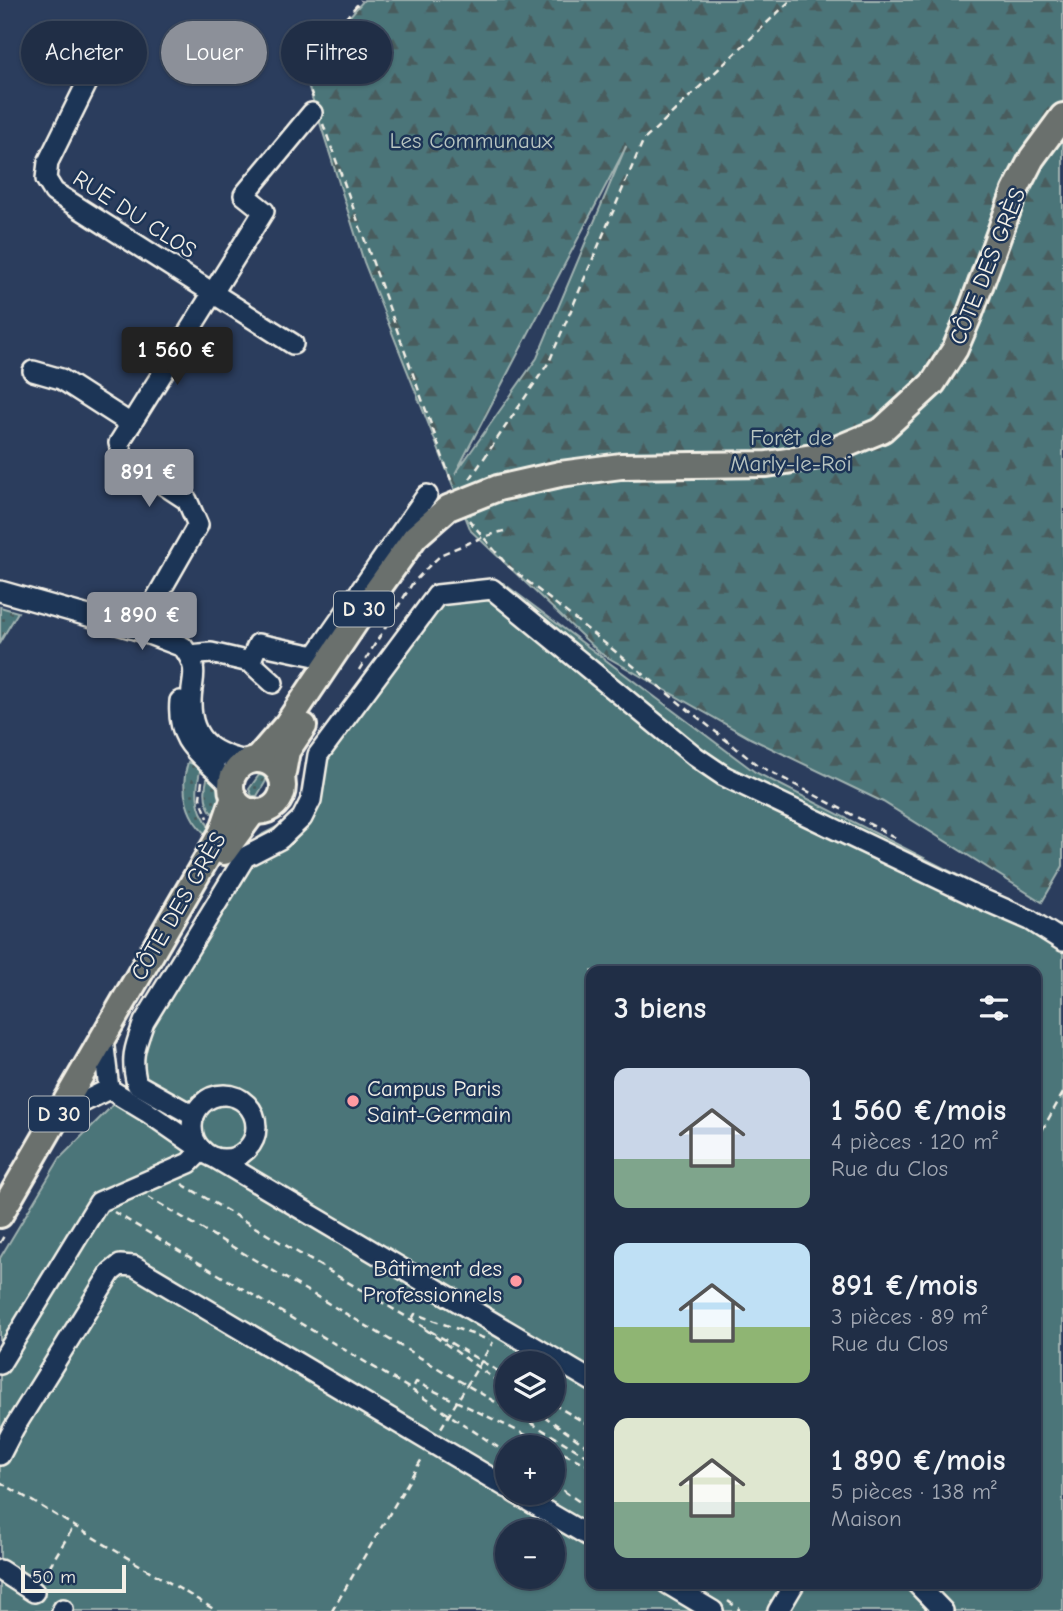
<!DOCTYPE html>
<html lang="fr">
<head>
<meta charset="utf-8">
<style>
	body { margin:0; font-family:"Comic Neue",sans-serif; background:#2d3a51; color:#f1f3f6; height:100vh; display:flex; flex-direction:column; font-size:26px; white-space:nowrap }
	* { box-sizing:border-box; margin:0 }
	p { font-size:23px; color:#a2a8b3 }
	.icon { flex:none; width:38px; height:38px; fill:none; stroke:currentColor; stroke-width:2; stroke-linecap:round; stroke-linejoin:round }
	.map { position:relative; flex:1; overflow:hidden }
	.side { position:absolute; left:586px; top:966px; width:455px; height:623px; display:flex; flex-direction:column; background:#202e46; border-radius:14px; box-shadow:0 2px 5px #0004,0 0 0 2px #3d4a5f }
	.side>* { flex:none }
	.top-card { position:absolute; left:21px; top:21px; width:460px; height:63px; display:flex; gap:14px }
	.fabs { position:absolute; left:495px; top:1351px; display:grid; gap:14px }
	.fabs a { display:grid; place-items:center; width:70px; height:70px; border-radius:50%; background:#202e46; box-shadow:0 2px 5px #0004,0 0 0 2px #3d4a5f; font-size:35px }
	.scale { position:absolute; left:21px; bottom:18px; width:105px; box-sizing:border-box; padding-left:7px; border:4px solid #f4f1e8; border-top:0; font-size:19px; line-height:24px; white-space:nowrap; color:#f4f1e8; -webkit-text-stroke:5px #1d3557; paint-order:stroke }
	.price { position:absolute; translate:-50% -60px; padding:0 16px; border-radius:7px; background:#8c9099; color:#fff; font-size:23px; line-height:46px; filter:drop-shadow(0 2px 4px #0008) }
	.price::after { content:''; position:absolute; left:50%; top:42px; width:21px; height:16px; margin-left:-10px; background:inherit; clip-path:polygon(0 0,100% 0,50% 100%) }
	.price.current { background:#222; color:#fff }
	ul { padding:0; list-style:none }
	li { display:flex; align-items:center; gap:21px; height:175px; padding:0 28px }
	li span { display:grid; place-items:center; flex:none; width:196px; height:140px; border-radius:14px; color:#555 }
	li>.icon { margin-inline-start:auto }
	span .icon { width:84px; height:84px; fill:#fffc; stroke-width:1 }
	li b { font-size:30px }
	h2 { display:flex; justify-content:space-between; align-items:center; height:84px; padding:0 28px; font-size:30px }
	.tag { padding:0 24px; border-radius:32px; background:#202e46; box-shadow:0 2px 5px #0004,0 0 0 2px #3d4a5f; font-size:24px; line-height:63px }
	.tag.current { background:#8c9099; color:#fff }
	.map>svg:first-child { display:block }
	.green { fill:url(#green-dots); stroke:#a0b2b0; stroke-width:2 }
	.forest { fill:url(#forest-firs); stroke:#a0b2b0; stroke-width:2; fill-rule:evenodd }
	.pitch { fill:#4b7479; stroke:#a0b2b0; stroke-width:2; fill-rule:evenodd }
	.lines { fill:none; stroke-linecap:round; stroke-linejoin:round }
	.minor-casing { stroke:#f4f1e8; stroke-width:24 }
	.major-casing { stroke:#f4f1e8; stroke-width:30 }
	.path { stroke:#f4f1e8; stroke-width:2.5; stroke-dasharray:7 5; stroke-linecap:butt }
	.minor { stroke:#1d3557; stroke-width:19 }
	.major { stroke:#6b706d; stroke-width:24 }
	.poi-dot { fill:#ff9aa2; stroke:#1d3557; stroke-width:2.5 }
	.labels { text-anchor:middle; stroke-width:5; stroke-linejoin:round; paint-order:stroke }
	.shield { fill:#1d3557; stroke:#b4b9bc; stroke-width:2 }
	.shield-label { font-size:21px; font-weight:bold; fill:#f4f1e8 }
	.park-label { font-size:23px; fill:#b9c5c1; stroke:#1d3557 }
	.street-label { font-size:23px; fill:#f4f1e8; stroke:#1d3557 }
	.poi-label { font-size:23px; fill:#f4f1e8; stroke:#1d3557; text-anchor:start }
</style>
</head>
<body>
<div class="map">
<svg width="1063" height="1611" viewBox="0 0 1063 1611">
	<defs>
		<pattern id="green-dots" width="8" height="8" patternUnits="userSpaceOnUse" patternTransform="scale(1.75)"><rect width="8" height="8" fill="#4b7479"/><path d="M2 2h.1M6 6h.1" fill="none" stroke="#4a5c5d" stroke-width="1.8" stroke-linecap="round"/></pattern>
		<pattern id="forest-firs" width="22" height="20" patternUnits="userSpaceOnUse" patternTransform="scale(1.75)"><rect width="22" height="20" fill="#4b7479"/><path d="M5 1l3.5 6h-7zM16 11l3.5 6h-7z" fill="#4a5c5d"/></pattern>
	</defs>
	<rect width="100%" height="100%" fill="#2b3d5d"/>
	<filter id="ink" filterUnits="userSpaceOnUse"><feTurbulence type="fractalNoise" baseFrequency=".0143" numOctaves="2"/><feDisplacementMap in="SourceGraphic" scale="14" xChannelSelector="R" yChannelSelector="G"/><feConvolveMatrix kernelMatrix="1 2 1 2 8 2 1 2 1" color-interpolation-filters="sRGB"/></filter>
	<g filter="url(#ink)">
		<!-- green -->
		<g class="green">
			<polygon points="0,607 18,612 0,642"/>
			<path d="M188 762 201 767C197 783 195 797 201 812 206 822 211 828 212 839 186 821 179 790 188 762Z"/>
			<path d="M210 770 226 792 218 819C202 806 203 788 210 770Z"/>
			<polygon points="259,775 264,776 266,781 257,796 252,796 249,789"/>
		</g>
		<!-- forest -->
		<path class="forest" d="M364 0H1063V866L1042 902 883 802 750 738 600 653 471 531 364 262 303 69ZM626 146 537 358 455 474 626 147Z"/>
		<!-- pitch -->
		<path class="pitch" d="M503 583 755 772 999 896 1063 935V1611H0V1258L60 1158 110 1108 125 1084 128 1066 248 846 263 834 294 818 307 787 444 588ZM592 971H1036V1584H592ZM508 1363H553V1409H508ZM508 1447H553V1493H508ZM508 1531H553V1577H508Z"/>
		<g class="lines">
			<defs>
				<g id="minor">
					<polyline points="94,50 90,77 48,162 46,179 54,192 293,344"/>
					<polyline points="33,371 61,379 131,424"/>
					<path d="M0 591 138 630 183 647C201 671 191 678 191 703 191 743 216 755 250 762"/>
					<polyline points="138,630 198,525 187,500 146,473 142,475 124,461 119,443 264,211 244,195 312,113"/>
					<polyline points="189,655 211,653 250,662 273,683"/>
					<polyline points="250,662 258,644 315,656 427,495"/>
					<path d="M180 701C176 748 206 756 232 787"/>
					<circle cx="224" cy="1127" r="32"/>
					<polyline points="59,1114 109,1089 103,1039"/>
					<path d="M194 1116 137 1084C130 1058 135 1047 144 1022L245 857 280 839 302 818 311 800 318 755 437 595 492 589 696 757 724 776 975 896 1030 920 1063 941"/>
					<polyline points="215,1158 592,1381"/>
					<polyline points="0,1364 99,1202 189,1163 202,1150 147,1112 109,1089"/>
					<polyline points="0,1455 14,1428 111,1272 120,1265 134,1266 508,1488"/>
					<polyline points="515,1493 592,1538"/>
					<polyline points="0,1570 34,1592"/>
					<polyline points="668,1584 713,1611"/>
					<polyline points="917,1584 943,1611"/>
					<polyline points="62,1611 63,1609"/>
					<polyline points="778,1611 794,1584"/>
				</g>
				<g id="major">
					<polyline points="256,760 287,724 375,593 415,537 448,508 498,488 560,474 621,466 767,464 819,456 882,430 933,383 955,349 969,316 1015,191 1032,158 1063,116"/>
					<circle cx="257" cy="786" r="26"/>
					<polyline points="282,778 287,751 304,726"/>
					<polyline points="224,852 254,811"/>
					<polyline points="0,1215 222,832 234,797"/>
				</g>
			</defs>
			<!-- minor casing -->
			<use href="#minor" class="minor-casing"/>
			<!-- major casing -->
			<use href="#major" class="major-casing"/>
			<!-- path -->
			<g class="path">
				<polyline points="313,98 303,69 361,0"/>
				<polyline points="323,124 451,480"/>
				<polyline points="470,479 549,362 643,141 791,0"/>
				<polyline points="469,520 507,565 756,764 898,839"/>
				<polyline points="359,670 412,584 428,567 442,554 483,537 504,531"/>
				<polyline points="202,781 200,798 208,818"/>
				<polyline points="1036,1141 1063,1093"/>
				<polyline points="182,1184 508,1377"/>
				<polyline points="148,1197 592,1459"/>
				<polyline points="114,1212 412,1390"/>
				<polyline points="0,1243 5,1234"/>
				<polyline points="412,1319 415,1314 489,1340"/>
				<polyline points="425,1329 508,1389"/>
				<polyline points="553,1404 592,1427"/>
				<polyline points="534,1409 592,1450"/>
				<polyline points="441,1428 493,1342"/>
				<polyline points="553,1448 592,1467"/>
				<polyline points="508,1454 412,1390 416,1382 551,1447"/>
				<polyline points="0,1482 217,1611"/>
				<polyline points="553,1484 592,1510"/>
				<polyline points="43,1577 74,1526"/>
				<polyline points="728,1601 739,1609 738,1611"/>
				<polyline points="332,1611 423,1457"/>
			</g>
			<!-- minor -->
			<use href="#minor" class="minor"/>
			<!-- major -->
			<use href="#major" class="major"/>
		</g>
	</g>
	<!-- markers -->
	<g class="poi-dot">
		<circle cx="353" cy="1101" r="7"/>
		<circle cx="516" cy="1281" r="7"/>
	</g>
	<g class="labels">
		<!-- shield labels -->
		<g class="shield">
			<rect x="334" y="591.5" width="60" height="35" rx="5"/>
			<rect x="29" y="1096.5" width="60" height="35" rx="5"/>
		</g>
		<g class="shield-label">
			<text x="364" y="616">D 30</text>
			<text x="59" y="1121">D 30</text>
		</g>
		<!-- park labels -->
		<g class="park-label">
			<text x="471" y="148">Les Communaux</text>
			<text x="791" y="445">Forêt de<tspan x="791" dy="26">Marly-le-Roi</tspan></text>
		</g>
		<!-- street labels -->
		<g class="street-label">
			<text transform="translate(135 214) rotate(33)" y="8">RUE DU CLOS</text>
			<text transform="translate(987 266) rotate(-68)" y="8">CÔTE DES GRÈS</text>
			<text transform="translate(178 906) rotate(-60)" y="8">CÔTE DES GRÈS</text>
		</g>
		<!-- poi labels -->
		<g class="poi-label">
			<text x="367" y="1096">Campus Paris<tspan x="367" dy="26">Saint-Germain</tspan></text>
			<text x="502" y="1276" text-anchor="end">Bâtiment des<tspan x="502" dy="26">Professionnels</tspan></text>
		</g>
	</g>
</svg>
<div class="fabs">
<a><svg class="icon" aria-label="layers" viewBox="0 0 24 24"><path d="M12 4l9 5-9 5-9-5zM3 14l9 5 9-5"/></svg></a>
<a>+</a>
<a>−</a>
</div>
<div class="scale">50 m</div>
<b class="price current" style="left:177px;top:387px">1 560 €</b>
<b class="price" style="left:149px;top:509px">891 €</b>
<b class="price" style="left:142px;top:652px">1 890 €</b>
<div class="top-card">
<a class="tag">Acheter</a>
<a class="tag current">Louer</a>
<a class="tag">Filtres</a>
</div>
<section class="side">
<h2>3 biens<svg class="icon" aria-label="filters" viewBox="0 0 24 24"><path d="M4 7h16M4 17h16"/><circle cx="9" cy="7" r="2"/><circle cx="15" cy="17" r="2"/></svg></h2>
<ul>
<li><span style="background:linear-gradient(#c9d6e8 65%,#7fa58c 0)"><svg class="icon" aria-label="home" viewBox="0 0 24 24"><path d="M3 11l9-7 9 7M6 9v11h12V9"/></svg></span><div><b>1 560 €/mois</b><p>4 pièces · 120 m²</p><p>Rue du Clos</p></div></li>
<li><span style="background:linear-gradient(#bfe0f5 60%,#8fb573 0)"><svg class="icon" aria-label="home" viewBox="0 0 24 24"><path d="M3 11l9-7 9 7M6 9v11h12V9"/></svg></span><div><b>891 €/mois</b><p>3 pièces · 89 m²</p><p>Rue du Clos</p></div></li>
<li><span style="background:linear-gradient(#dfe7d0 60%,#7fa58c 0)"><svg class="icon" aria-label="home" viewBox="0 0 24 24"><path d="M3 11l9-7 9 7M6 9v11h12V9"/></svg></span><div><b>1 890 €/mois</b><p>5 pièces · 138 m²</p><p>Maison</p></div></li>
</ul>
</section>
</div>
</body>
</html>
